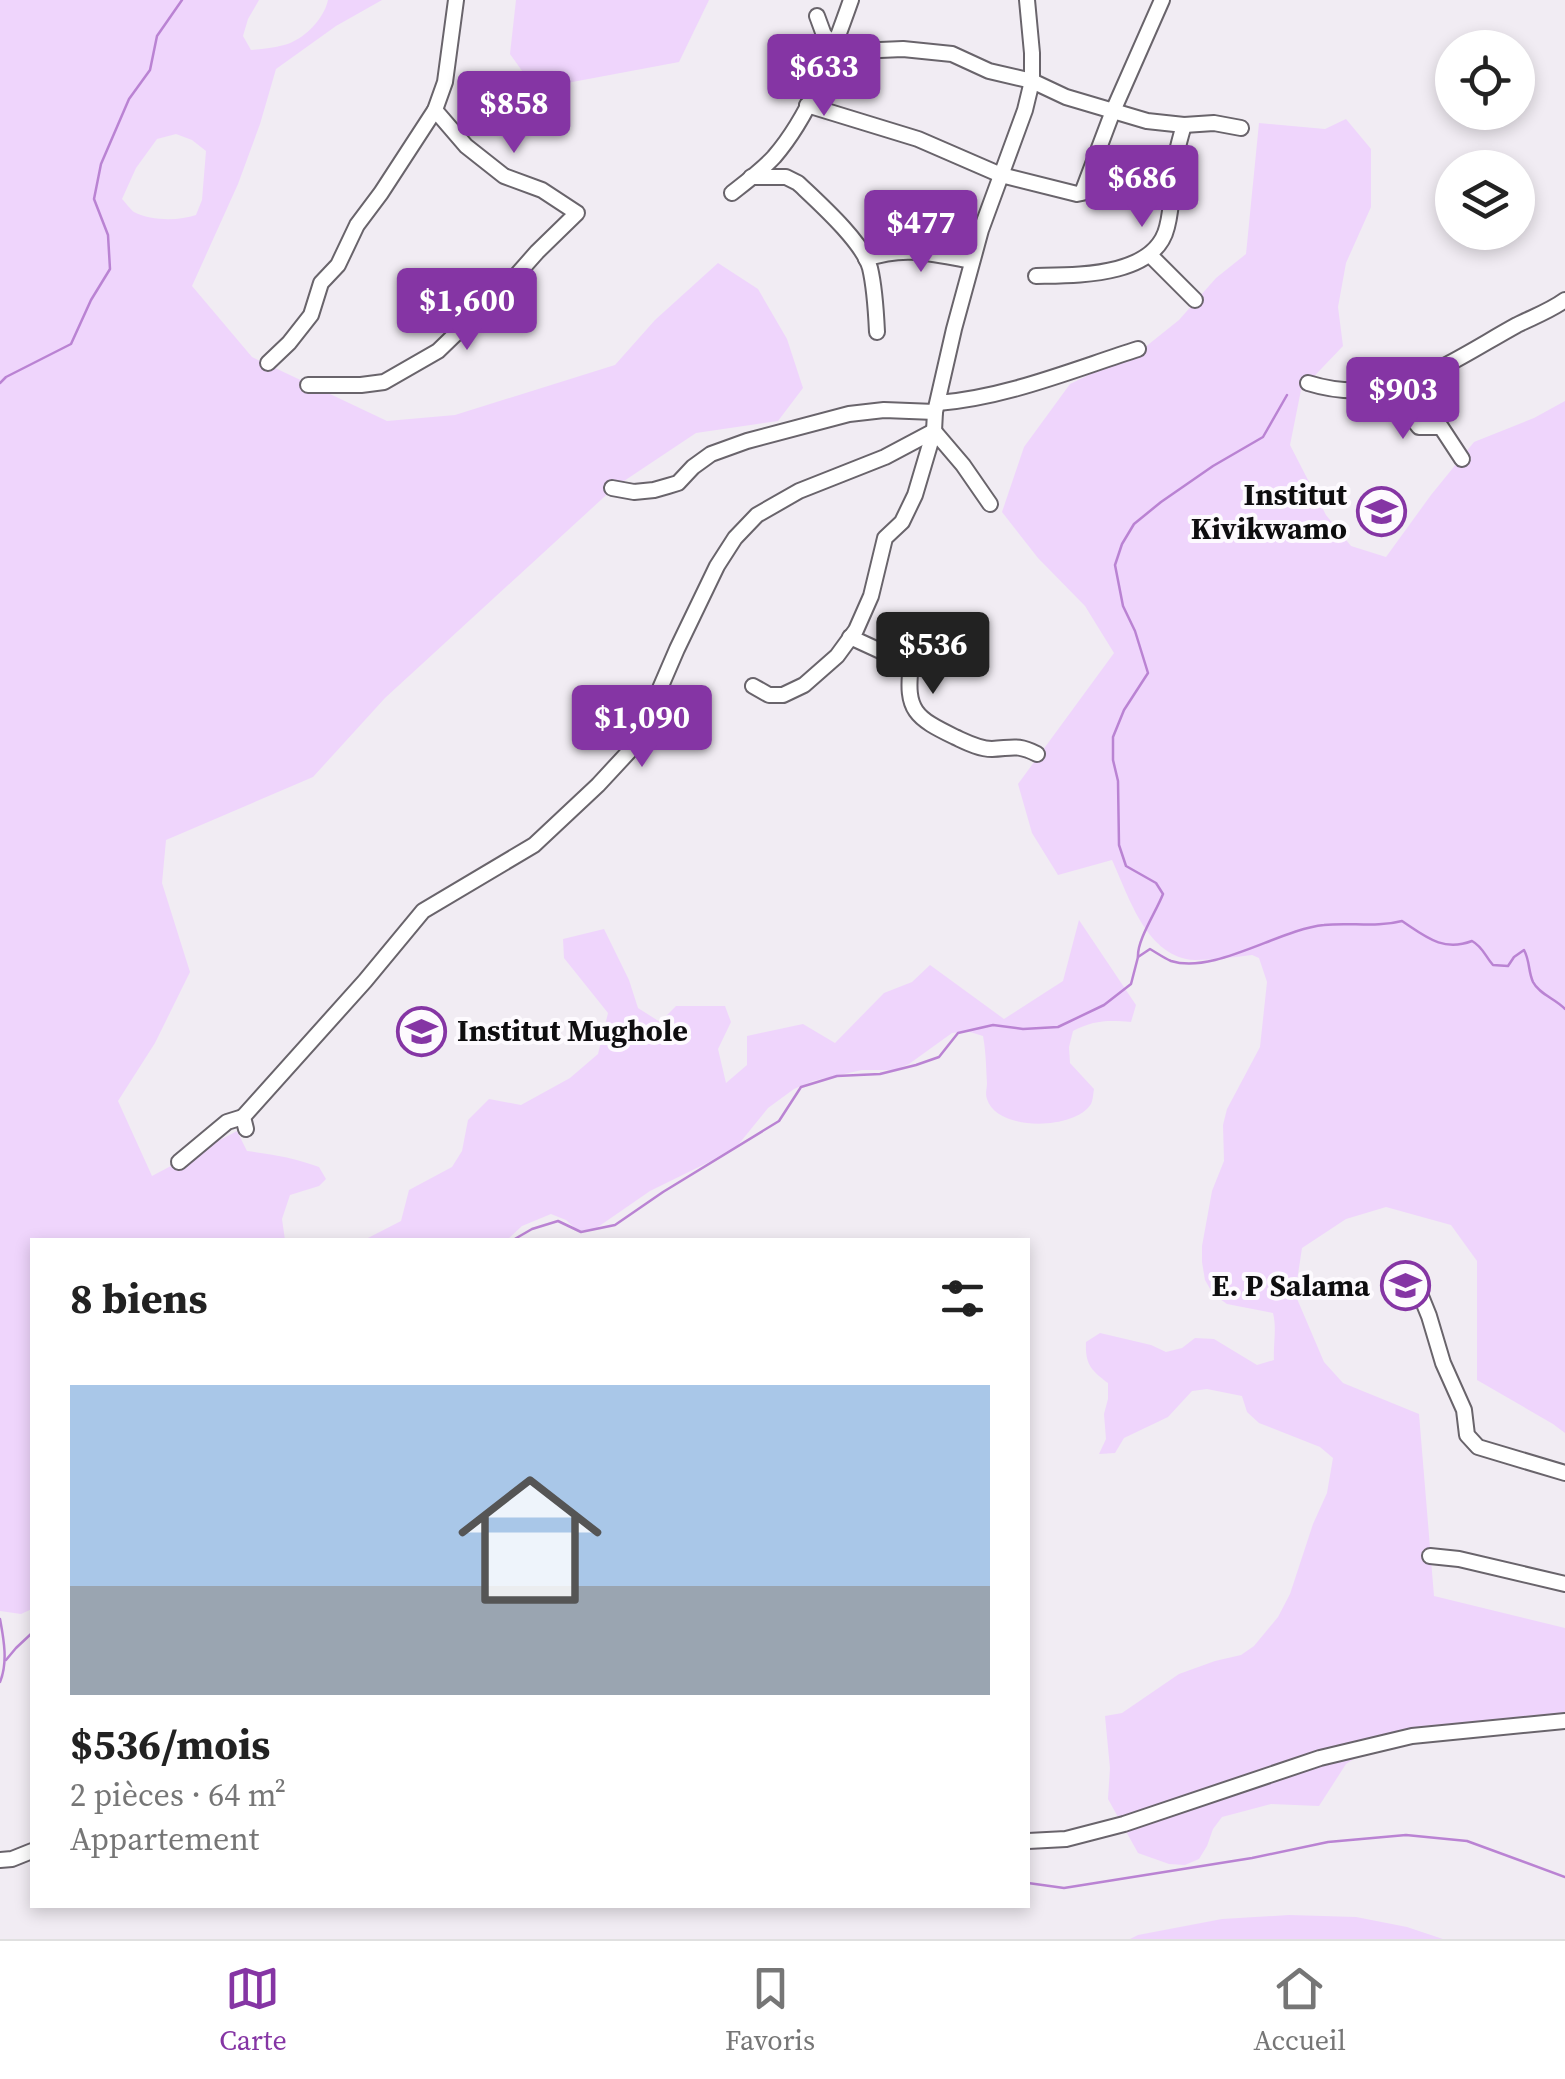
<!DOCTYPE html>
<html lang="fr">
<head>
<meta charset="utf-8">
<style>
	body { margin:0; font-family:"Source Serif 4",serif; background:#f6f6f6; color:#222; height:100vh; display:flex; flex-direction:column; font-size:38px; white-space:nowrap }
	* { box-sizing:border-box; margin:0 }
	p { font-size:32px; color:#767676 }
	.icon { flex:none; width:55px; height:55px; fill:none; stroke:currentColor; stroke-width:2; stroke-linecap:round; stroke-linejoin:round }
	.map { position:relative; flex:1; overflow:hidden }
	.panel { position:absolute; left:30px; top:1238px; width:1000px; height:670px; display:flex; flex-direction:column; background:#fff; border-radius:0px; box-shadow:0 5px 15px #0003 }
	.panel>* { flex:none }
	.controls { position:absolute; left:1435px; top:30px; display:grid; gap:20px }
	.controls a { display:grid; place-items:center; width:100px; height:100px; border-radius:50%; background:#fff; box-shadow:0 5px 15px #0003; font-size:50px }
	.price { position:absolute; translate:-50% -85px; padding:0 22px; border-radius:10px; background:#8535a4; color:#fff; font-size:32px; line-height:65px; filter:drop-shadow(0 2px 5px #0008) }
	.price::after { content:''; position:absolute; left:50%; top:60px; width:30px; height:22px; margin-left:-15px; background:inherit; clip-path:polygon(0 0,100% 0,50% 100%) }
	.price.selected { background:#222; color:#fff }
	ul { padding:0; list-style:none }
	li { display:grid; align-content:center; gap:20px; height:530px; padding:0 40px }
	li+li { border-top:2px solid #e0e0e0 }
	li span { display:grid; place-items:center; height:310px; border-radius:0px; color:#555 }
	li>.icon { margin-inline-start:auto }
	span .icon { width:180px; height:180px; fill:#fffc; stroke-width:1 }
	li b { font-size:42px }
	h2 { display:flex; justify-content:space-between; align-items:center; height:120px; padding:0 40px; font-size:42px }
	.dock { display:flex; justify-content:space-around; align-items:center; height:140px; border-top:2px solid #e0e0e0; background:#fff; font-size:28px; color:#767676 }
	.dock a { display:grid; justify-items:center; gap:5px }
	.dock .selected { color:#8535a4 }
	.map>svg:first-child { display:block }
	.green { fill:#efd5fc; fill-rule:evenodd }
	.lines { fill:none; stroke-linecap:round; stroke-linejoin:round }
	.stream { stroke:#ba83d3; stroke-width:2.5 }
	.minor-casing { stroke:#69646b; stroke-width:18 }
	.minor { stroke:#fff; stroke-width:14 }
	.labels { text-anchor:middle; stroke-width:8; stroke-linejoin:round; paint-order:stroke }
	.poi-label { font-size:30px; font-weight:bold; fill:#0e0d0f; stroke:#fdfafe; text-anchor:end }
</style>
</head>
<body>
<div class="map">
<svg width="1565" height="1939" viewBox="0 0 1565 1939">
	<rect width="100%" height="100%" fill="#f1ecf3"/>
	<!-- green -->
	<g class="green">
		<path d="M0 0H259L248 19 243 36 251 50C262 49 274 48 284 45 304 40 324 19 328 0H382L336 26 276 69 260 124 238 184 192 286 252 357 387 421 455 415 615 365 655 320 718 263 758 289 787 339 803 388 778 421 696 433 615 487 385 698 313 777 166 840 162 883 190 972 155 1043 118 1101 152 1176 237 1131 247 1151C272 1154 295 1158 319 1167L326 1179 319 1186 290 1195 282 1219 285 1240H32V1609L21 1614 0 1611ZM176 134 192 140 206 151 202 200 196 215C179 221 151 221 134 212 131 210 125 202 122 199L136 168 157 139Z"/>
		<polygon points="516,0 709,0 679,62 535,89 510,54"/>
		<path d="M1346 119 1371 149V207L1346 263 1338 307 1343 346 1301 390 1290 445 1326 515 1351 546 1386 557 1431 495 1474 442 1534 418 1565 401V1433L1553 1424 1477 1380V1261L1451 1225 1386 1207 1346 1219 1302 1248 1295 1294 1324 1362 1343 1383 1419 1414 1434 1596 1565 1628V1723L1429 1737 1360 1755 1346 1764 1319 1806 1271 1804 1222 1817 1213 1829 1207 1846 1199 1859 1185 1865 1169 1864 1138 1853 1108 1799 1110 1768 1105 1716 1122 1713 1179 1674 1215 1661 1241 1655 1254 1646 1278 1617 1290 1594 1313 1524 1327 1493 1333 1458 1320 1447 1259 1423 1247 1412 1242 1396 1207 1389 1192 1391 1168 1417 1124 1438 1115 1453 1099 1454 1106 1439 1104 1414 1108 1399V1383C1091 1370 1085 1364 1086 1342L1100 1333 1151 1345 1166 1352 1182 1348 1195 1338 1214 1339 1257 1365 1274 1360C1273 1344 1277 1329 1273 1313L1227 1304 1213 1294 1205 1280 1202 1262V1246L1212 1191 1224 1161 1223 1125 1227 1109 1260 1047 1267 982 1259 958 1252 955C1233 957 1214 960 1195 960 1147 958 1129 897 1112 860L1058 875 1032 833 1018 784 1114 653 1085 606 1038 558 1002 512 1024 447 1070 384 1144 348 1179 320 1216 278 1246 254 1259 123 1325 129Z"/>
		<path d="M1079 920 1136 1005 1131 1022C1108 1020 1094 1020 1073 1031L1069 1047 1070 1063 1094 1089C1093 1094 1093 1100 1091 1104 1075 1130 997 1132 987 1099 985 1094 987 1088 987 1083 986 1067 986 1052 983 1036L967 1031 952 1033 909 1064 895 1070H862L813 1081 794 1089 768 1108 738 1145 711 1161 650 1191 595 1229 578 1231 566 1220 551 1214 522 1226 507 1240H326L366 1239 401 1221 409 1190 452 1167 462 1151 468 1120 489 1099 521 1105 570 1078 598 1054 608 1013 564 958 563 939 604 929 629 980 638 1008 660 1022 676 1006H725L731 1022 718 1049 726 1083 747 1065V1036L803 1024 835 1043 884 993 912 982 930 965 1004 1019 1063 981Z"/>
		<polygon points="1289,1915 1356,1917 1407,1927 1443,1939 1130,1939 1138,1935 1222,1919"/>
	</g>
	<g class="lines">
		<!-- stream -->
		<g class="stream">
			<polyline points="0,383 6,377 71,344 91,300 110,269 108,235 94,199 101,164 129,99 150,70 157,36 182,0"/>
			<path d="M1138 957C1137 940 1156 912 1163 894L1156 883 1126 866 1119 845 1118 781 1113 760V737L1124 710 1148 673 1135 631 1123 606 1115 565 1122 544 1134 524 1161 502 1213 466 1263 437 1287 395"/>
			<path d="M513 1240 532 1229 558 1221 581 1232 615 1225 663 1192 779 1121 801 1087 837 1076 880 1074 916 1065 939 1057 958 1033 993 1025 1023 1029 1058 1027 1104 1005 1131 984 1138 957 1150 949C1157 953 1164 958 1171 961 1214 975 1280 929 1324 925 1350 922 1376 928 1402 921 1426 937 1443 952 1472 941 1483 947 1485 956 1493 965L1508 966 1514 957 1524 950C1530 961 1528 971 1533 982 1539 994 1556 999 1565 1009"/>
			<path d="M0 1619C4 1640 8 1663 0 1682"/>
			<polyline points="6,1660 16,1648 32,1633"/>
			<polyline points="1028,1883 1064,1888 1252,1858 1328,1842 1406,1835 1467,1841 1565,1877"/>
		</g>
		<defs>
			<g id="minor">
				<polyline points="817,16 824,35 835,45 857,51 903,49 952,54 989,71 1032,81 1066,97 1147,121 1184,125 1214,123 1241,128"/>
				<polyline points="807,105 918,139 1001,175 1077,194 1082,193 1113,111 1162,0"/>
				<path d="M751 177H786L798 183C818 202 863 242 870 268 875 289 876 311 877 332"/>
				<path d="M732 193C746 182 762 170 774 157 812 113 832 53 851 0"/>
				<polyline points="1150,255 1195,300"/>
				<path d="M866 259C906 245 932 254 972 261"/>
				<path d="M1036 276C1077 275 1155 277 1167 227 1173 204 1172 179 1176 156 1178 146 1181 135 1184 125"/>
				<polyline points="268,363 289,343 311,315 321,283 338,265 357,225 381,193 435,110 445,82 456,0"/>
				<path d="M1308 383C1391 409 1448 363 1517 325 1533 317 1550 311 1565 300"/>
				<polyline points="308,385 361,385 384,382 438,351 470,320 491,304 537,252 577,213 542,190 504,176 466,146 435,110"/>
				<polyline points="1396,387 1406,410 1419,427 1441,427 1462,459"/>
				<path d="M938 403C1008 397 1072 370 1138 349"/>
				<polyline points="612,488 634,492 654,490 668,486 678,483 693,467 711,454 747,441 849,414 884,410 935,412"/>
				<path d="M850 637 911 665C905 711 916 718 955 737 966 742 979 749 992 749 1013 748 1017 744 1037 754"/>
				<polyline points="753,686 769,695 783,695 804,685 837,656 856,630 871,596 885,538 902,522 915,495 934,431 935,412 954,329 981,230 1025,110 1032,81 1032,53 1027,0"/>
				<polyline points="246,1129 243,1117 365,981 423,911 534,845 598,785 636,744 677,649 717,566 735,538 757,515 799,491 885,457 934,431 963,465 990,504"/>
				<polyline points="179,1162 227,1122 243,1117"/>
				<polyline points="1412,1274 1429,1316 1443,1363 1464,1410 1467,1435 1478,1447 1565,1473"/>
				<polyline points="1430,1556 1459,1559 1565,1584"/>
				<polyline points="1028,1841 1066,1839 1124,1824 1320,1758 1412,1736 1565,1721"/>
				<polyline points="0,1860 12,1859 32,1851"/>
			</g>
		</defs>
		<!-- minor casing -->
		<use href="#minor" class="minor-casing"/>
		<!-- minor -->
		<use href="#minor" class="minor"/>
	</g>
	<!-- icons -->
	<defs>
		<symbol id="school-ring" viewBox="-11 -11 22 22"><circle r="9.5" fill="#fdfafe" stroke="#8535a4" stroke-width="1.5"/><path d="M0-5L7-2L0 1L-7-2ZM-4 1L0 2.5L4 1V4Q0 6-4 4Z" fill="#8535a4"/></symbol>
	</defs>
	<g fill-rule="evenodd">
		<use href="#school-ring" x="1354" y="484" width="55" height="55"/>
		<use href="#school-ring" x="394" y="1004" width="55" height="55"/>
		<use href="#school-ring" x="1378" y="1258" width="55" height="55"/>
	</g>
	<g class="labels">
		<!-- poi labels -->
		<g class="poi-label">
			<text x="1347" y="505">Institut<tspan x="1347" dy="34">Kivikwamo</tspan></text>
			<text x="457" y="1041" text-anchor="start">Institut Mughole</text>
			<text x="1370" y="1296">E. P Salama</text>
		</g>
	</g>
</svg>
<div class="controls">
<a><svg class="icon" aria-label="locate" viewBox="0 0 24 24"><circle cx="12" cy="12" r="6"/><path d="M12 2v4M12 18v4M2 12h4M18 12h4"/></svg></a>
<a><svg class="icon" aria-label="layers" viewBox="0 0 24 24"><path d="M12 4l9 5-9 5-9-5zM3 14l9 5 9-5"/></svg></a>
</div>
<b class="price" style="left:824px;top:119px">$633</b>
<b class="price" style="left:514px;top:156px">$858</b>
<b class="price" style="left:1142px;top:230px">$686</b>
<b class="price" style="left:921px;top:275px">$477</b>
<b class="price" style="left:467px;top:353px">$1,600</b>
<b class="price" style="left:1403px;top:442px">$903</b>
<b class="price selected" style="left:933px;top:697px">$536</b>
<b class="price" style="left:642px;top:770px">$1,090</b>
<section class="panel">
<h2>8 biens<svg class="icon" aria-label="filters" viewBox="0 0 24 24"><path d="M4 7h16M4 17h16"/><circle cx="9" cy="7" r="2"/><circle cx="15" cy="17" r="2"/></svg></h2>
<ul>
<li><span style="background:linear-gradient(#a9c7e8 65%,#9aa5b1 0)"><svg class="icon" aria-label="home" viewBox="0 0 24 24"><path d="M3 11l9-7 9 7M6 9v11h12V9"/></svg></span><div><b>$536/mois</b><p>2 pièces · 64 m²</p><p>Appartement</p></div></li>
</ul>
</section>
</div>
<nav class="dock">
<a class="selected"><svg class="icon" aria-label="map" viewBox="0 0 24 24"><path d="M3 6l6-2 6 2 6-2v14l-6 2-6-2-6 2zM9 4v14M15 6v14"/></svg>Carte</a>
<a><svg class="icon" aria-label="saved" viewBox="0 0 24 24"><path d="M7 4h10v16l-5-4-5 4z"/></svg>Favoris</a>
<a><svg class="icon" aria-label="home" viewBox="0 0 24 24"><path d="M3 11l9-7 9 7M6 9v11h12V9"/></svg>Accueil</a>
</nav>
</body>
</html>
